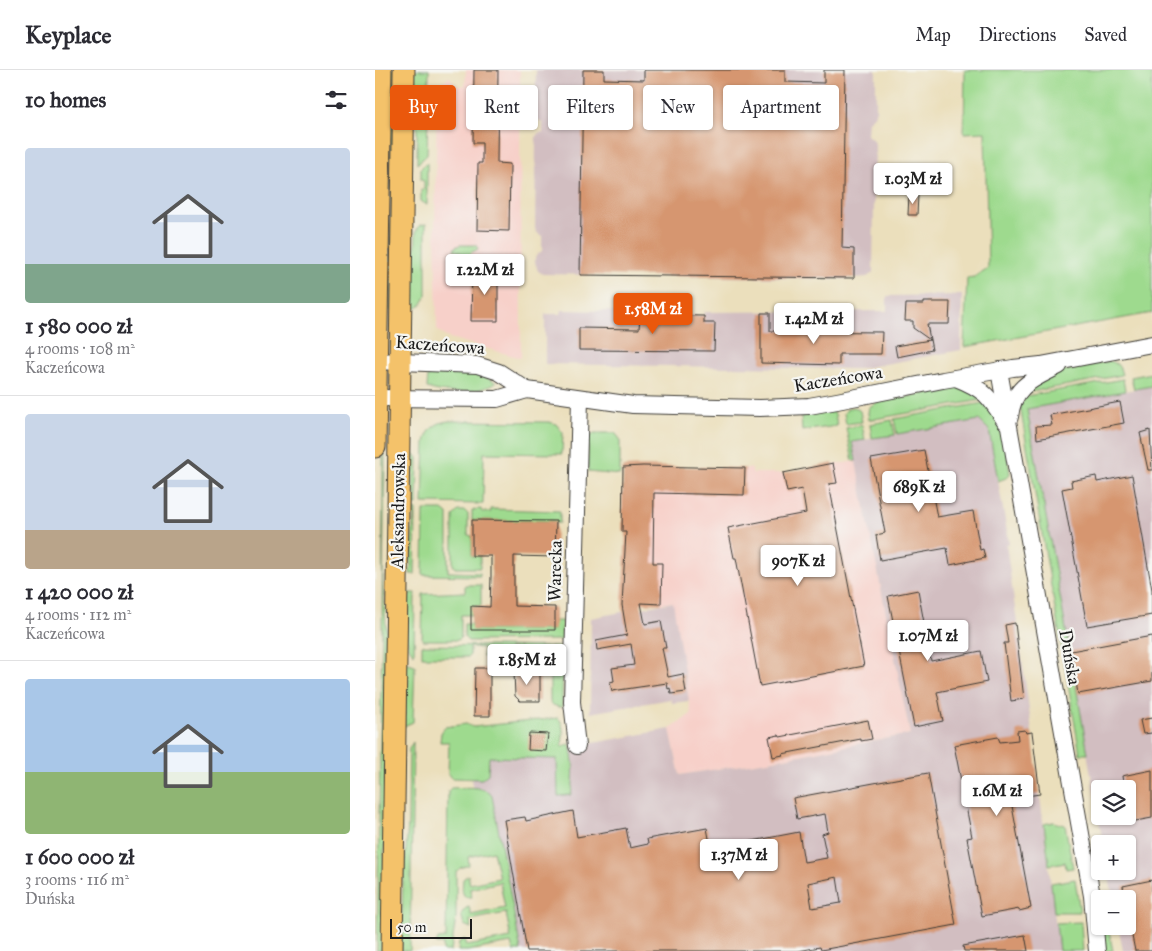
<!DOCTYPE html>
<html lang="en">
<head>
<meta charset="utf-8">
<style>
	body { margin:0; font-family:"IM FELL Great Primer",serif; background:#f2f2f3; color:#2b2b33; height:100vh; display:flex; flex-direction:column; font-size:19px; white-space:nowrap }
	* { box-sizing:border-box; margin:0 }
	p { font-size:16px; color:#7c7c81 }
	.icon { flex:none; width:28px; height:28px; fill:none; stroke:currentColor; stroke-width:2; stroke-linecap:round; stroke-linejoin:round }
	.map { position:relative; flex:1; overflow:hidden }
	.drawer { display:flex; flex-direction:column; background:#fff; width:375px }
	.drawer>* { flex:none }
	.banner { position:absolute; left:15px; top:15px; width:475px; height:45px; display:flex; gap:10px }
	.controls { position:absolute; left:716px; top:710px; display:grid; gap:10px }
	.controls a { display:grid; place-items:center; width:45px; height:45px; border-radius:5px; background:#fff; box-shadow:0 1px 4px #0004; font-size:25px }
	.scale { position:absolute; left:15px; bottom:12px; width:82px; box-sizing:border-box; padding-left:5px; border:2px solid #1c1c1c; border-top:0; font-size:14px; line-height:18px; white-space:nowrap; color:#1c1c1c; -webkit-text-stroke:4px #f6f6f2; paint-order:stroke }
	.price { position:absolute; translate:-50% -42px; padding:0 11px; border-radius:5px; background:#fff; color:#222; font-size:16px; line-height:32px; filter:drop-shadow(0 1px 2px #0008) }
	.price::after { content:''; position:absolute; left:50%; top:30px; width:15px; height:11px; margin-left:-8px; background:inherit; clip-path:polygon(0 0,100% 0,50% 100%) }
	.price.active { background:#ea580c; color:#fff }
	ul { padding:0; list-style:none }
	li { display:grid; align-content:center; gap:10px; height:265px; padding:0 25px }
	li+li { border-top:1px solid #e1e1e2 }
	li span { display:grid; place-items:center; height:155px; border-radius:5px; color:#555 }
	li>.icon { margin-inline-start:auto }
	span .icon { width:90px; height:90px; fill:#fffc; stroke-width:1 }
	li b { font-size:21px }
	h2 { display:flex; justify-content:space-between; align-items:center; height:60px; padding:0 25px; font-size:21px }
	.chip { padding:0 18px; border-radius:5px; background:#fff; box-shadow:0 1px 4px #0004; font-size:18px; line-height:45px }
	.chip.active { background:#ea580c; color:#fff }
	header { display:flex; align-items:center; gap:30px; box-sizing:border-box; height:70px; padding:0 25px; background:#fff; border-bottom:1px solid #e1e1e2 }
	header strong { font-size:24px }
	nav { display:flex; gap:28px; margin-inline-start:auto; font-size:18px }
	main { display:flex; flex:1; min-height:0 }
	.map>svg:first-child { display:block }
	.built { fill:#f7d0c9 }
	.industrial { fill:#d2bec1; fill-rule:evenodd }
	.green { fill:#9eda8e; stroke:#5d7b55 }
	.building { fill:#d69670; fill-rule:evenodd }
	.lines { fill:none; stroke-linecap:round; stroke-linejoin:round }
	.minor-casing { stroke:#3b3934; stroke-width:18 }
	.major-casing { stroke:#3b3934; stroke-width:23 }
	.minor { stroke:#fff; stroke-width:16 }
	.major { stroke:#f4c26a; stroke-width:21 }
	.labels { text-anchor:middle; stroke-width:4.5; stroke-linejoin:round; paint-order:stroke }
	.street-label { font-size:18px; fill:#1c1c1c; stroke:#f6f6f2 }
</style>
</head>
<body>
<header>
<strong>Keyplace</strong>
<nav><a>Map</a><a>Directions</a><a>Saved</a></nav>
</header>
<main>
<section class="drawer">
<h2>10 homes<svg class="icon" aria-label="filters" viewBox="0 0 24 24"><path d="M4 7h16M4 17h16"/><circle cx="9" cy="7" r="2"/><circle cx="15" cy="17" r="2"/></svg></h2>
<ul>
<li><span style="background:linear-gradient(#c9d6e8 75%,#7fa58c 0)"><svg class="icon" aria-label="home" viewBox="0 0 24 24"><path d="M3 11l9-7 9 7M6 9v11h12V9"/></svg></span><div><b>1 580 000 zł</b><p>4 rooms · 108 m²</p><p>Kaczeńcowa</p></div></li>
<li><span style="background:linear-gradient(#c9d6e8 75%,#b9a48a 0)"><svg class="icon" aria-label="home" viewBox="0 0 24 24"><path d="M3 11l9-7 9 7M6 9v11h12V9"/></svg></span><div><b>1 420 000 zł</b><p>4 rooms · 112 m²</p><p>Kaczeńcowa</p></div></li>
<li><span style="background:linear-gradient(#a9c7e8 60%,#8fb573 0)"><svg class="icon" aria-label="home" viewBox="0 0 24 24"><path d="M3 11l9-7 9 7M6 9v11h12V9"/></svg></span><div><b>1 600 000 zł</b><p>3 rooms · 116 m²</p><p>Duńska</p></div></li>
</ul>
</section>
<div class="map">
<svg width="777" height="881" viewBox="0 0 777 881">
	<rect width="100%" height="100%" fill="#f6f6f2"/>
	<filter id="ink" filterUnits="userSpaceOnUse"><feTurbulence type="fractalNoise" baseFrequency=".02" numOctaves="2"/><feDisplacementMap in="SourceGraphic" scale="10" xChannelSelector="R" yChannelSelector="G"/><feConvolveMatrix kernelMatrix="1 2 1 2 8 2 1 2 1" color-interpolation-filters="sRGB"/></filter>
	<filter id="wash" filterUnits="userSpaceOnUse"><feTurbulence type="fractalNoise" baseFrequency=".0096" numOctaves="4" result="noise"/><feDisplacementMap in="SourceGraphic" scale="20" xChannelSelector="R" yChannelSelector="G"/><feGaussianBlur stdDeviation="1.12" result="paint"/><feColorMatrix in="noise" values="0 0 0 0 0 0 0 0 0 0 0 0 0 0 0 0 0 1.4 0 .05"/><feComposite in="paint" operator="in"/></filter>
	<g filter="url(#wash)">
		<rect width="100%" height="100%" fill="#ebdfbc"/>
		<!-- built -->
		<g class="built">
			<polygon points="91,0 145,0 146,288 71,267 62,260 60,161 62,13 72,10 74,7 82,16 90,16"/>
			<polygon points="481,391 535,664 399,690 305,705 295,659 316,644 297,532 286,534 247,533 251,462 247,462 247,421 249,421 248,397 370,398 377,399 377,403 408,403"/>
		</g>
		<!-- industrial -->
		<g class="industrial">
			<polygon points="161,0 501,0 501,44 493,51 492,65 499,71 500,74 498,203 492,207 467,209 168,204 163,201 160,192 160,187 167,181 167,166 161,162 160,158 161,68 162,64 168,62 168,54 160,47"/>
			<polygon points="587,225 586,280 483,299 170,294 170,244 186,244 187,240 265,242 265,245 329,245 329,242 512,241 512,226"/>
			<path d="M777 316V881H748L743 856H752V829H738L733 801H752V774H728L652 339ZM725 719H752V746H725Z"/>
			<polygon points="604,350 614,359 634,473 631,474 656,653 684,881 138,881 118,781 96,782 98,666 185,679 295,659 305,705 399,690 535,664 477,372"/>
			<polygon points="298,532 314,631 297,633 296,629 215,643 216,548"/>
		</g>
		<!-- green -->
		<g class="green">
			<polygon points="15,0 20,0 17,240 15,240 17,102 14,56"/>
			<polygon points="39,0 54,0 52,85 42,94 42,41"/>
			<polygon points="590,0 777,0 777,243 589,277 592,208 599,207 613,198 610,62 589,63"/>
			<polygon points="51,93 52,93 52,135 46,131 46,120 49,119 49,111 46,110 46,98"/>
			<path d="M51 154V225C49 233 44 239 35 240L40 188 41 161 45 155Z"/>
			<polygon points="85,175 102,175 103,179 97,182 93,186 79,180 80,177"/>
			<path d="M735 291C743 293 745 297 747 305L645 324 683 303 708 296Z"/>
			<path d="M53 303C74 301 103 299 121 313 101 324 73 325 52 318Z"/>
			<polygon points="777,303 777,316 759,319 756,307"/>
			<polygon points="748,309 750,321 652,339 713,684 705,684 645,336 651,326"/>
			<polygon points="585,317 612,329 494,350 493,343 494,337 503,332"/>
			<polygon points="614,332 630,369 635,404 631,408 623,411 614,360 604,350 522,364 519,349"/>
			<polygon points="480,337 485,341 487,352 471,354 469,343 473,338"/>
			<polygon points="457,341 460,344 462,356 427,361 426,345"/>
			<polygon points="517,350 520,365 497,368 495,354"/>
			<path d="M74 351 174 352 181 354 188 363 187 384 109 383 108 434 48 433 50 372C53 359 61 352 74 351Z"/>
			<polygon points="487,355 490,370 477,372 481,391 478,391 471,358"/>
			<polygon points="219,363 240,363 245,369 245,405 213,402 213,368"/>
			<polygon points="8,384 10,384 8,512 12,571 8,881 2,881 7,560"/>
			<polygon points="39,384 40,384 43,388 42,435 39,435 40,422 38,422"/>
			<polygon points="39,439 41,439 40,504 35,504"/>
			<polygon points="106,439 107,442 116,442 116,439 185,441 185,453 181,453 180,451 97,450 97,440"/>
			<polygon points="49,440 68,440 73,444 73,502 105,503 105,506 48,505"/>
			<polygon points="83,441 90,441 93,444 93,465 97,466 97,486 105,486 105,498 80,498 78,495 78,446"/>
			<polygon points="90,515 106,515 106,536 97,536 96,545 86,545 86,567 83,570 47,570 48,524 90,522"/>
			<path d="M34 523H40L39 584C25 572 33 540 34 523Z"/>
			<polygon points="180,551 187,551 187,570 93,571 89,567 89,554 96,554 97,560 179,560"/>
			<path d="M47 575 185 577 188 581 187 637H183L176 634 175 631V602L173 593H177V579H171V590L163 584 146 582V581H140L139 578H134V581H127V582C119 582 115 586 108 587V578L95 577V585L93 587H47Z"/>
			<polygon points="30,592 40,595 38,652 29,656"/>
			<path d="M183 648C190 654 188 666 187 676L195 674C199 692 200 707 196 725L183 726 182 689 114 687 113 704 107 709 76 708 73 704 74 672H65L66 663 70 657 91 654 98 657Z"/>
			<polygon points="38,672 35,881 26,881 28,812 33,756 34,679"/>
			<path d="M76 718C88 718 109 714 117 726L146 881H138L136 873 92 881H83L84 872 90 869 92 876 136 868 131 843 95 850 96 858 89 855 86 844 91 838 94 837 96 845 130 838 125 812 95 819 96 827H90L87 821 88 809 93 805 95 814 124 808 118 781 93 787 94 795 85 798 81 802V847L76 881H68V874H61L63 869 71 868 73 721Z"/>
			<polygon points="678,752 690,755 698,798 691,799 690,792 674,795 669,754"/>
			<polygon points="700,809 705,842 679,842 676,813"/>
			<polygon points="706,852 708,881 684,881 681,853"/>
			<polygon points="725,856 733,856 738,881 727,881"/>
		</g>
		<g id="blocks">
			<!-- building -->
			<g class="building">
				<polygon points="99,0 123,0 122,93 135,94 134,161 102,160 103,93 107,93 107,73 98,73"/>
				<polygon points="208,0 229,0 229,9 269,10 269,0 410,0 410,12 449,13 449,0 470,0 467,178 479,179 479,208 205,205"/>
				<polygon points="534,124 543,125 542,145 533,145"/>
				<polygon points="97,201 123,201 123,251 96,251"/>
				<polygon points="549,232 575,232 574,254 552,254 557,280 522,287 520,276 555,270 538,258 538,251 530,251 531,234 549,234"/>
				<polygon points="386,243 395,243 395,261 507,262 506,284 464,284 464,295 386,293"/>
				<polygon points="265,245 329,246 329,253 340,253 339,281 204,280 204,258 264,259"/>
				<polygon points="745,332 749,353 662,369 661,356 677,355 675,345"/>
				<polygon points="775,360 777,400 773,400 765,363"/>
				<polygon points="549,380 562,447 598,441 605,480 608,479 610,488 575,495 572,478 505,490 501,465 510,463 496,389"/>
				<polygon points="458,393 462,413 454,414 489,596 385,616 361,488 359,488 353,458 431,443 427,419 412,422 408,403"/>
				<polygon points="268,396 370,398 369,425 279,423 278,493 287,493 286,534 266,533 270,554 286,551 291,578 287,578 293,607 308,604 311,622 296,624 295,618 293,619 292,613 237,621 235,612 239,611 237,598 259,595 256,574 222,580 221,571 252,565 247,535 251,462 247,462 248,397"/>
				<polygon points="757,405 777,520 777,545 712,556 687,419 697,417 696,411 721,406 722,412"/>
				<polygon points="97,450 181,451 180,487 139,486 139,536 180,537 180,560 96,560 96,536 115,537 116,507 116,486 97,486"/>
				<polygon points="543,520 556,591 606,581 612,612 562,622 568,651 539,657 513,526"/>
				<polygon points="640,553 649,629 636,631 629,573 633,573 630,555"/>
				<polygon points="777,566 777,611 703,624 696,581"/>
				<rect x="127" y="581" width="19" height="8"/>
				<polygon points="100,598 115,598 115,646 99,646"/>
				<polygon points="139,602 165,602 165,631 145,631 140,626"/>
				<polygon points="777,648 777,663 768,664 765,650"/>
				<polygon points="493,650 497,669 486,671 486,669 407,684 408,685 398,687 394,667 404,665 405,667"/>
				<polygon points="650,660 651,663 657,662 665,724 637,728 637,736 656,838 644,841 644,839 607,846 592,768 597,767 579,675 623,667 625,672 643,670 642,661"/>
				<polygon points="154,663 173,664 171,681 153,680"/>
				<polygon points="777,700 777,748 755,752 752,738 752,719 749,719 747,706"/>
				<path d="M553 703 581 855 446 880 445 877 423 881H152L129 750 150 747 151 751 198 741 202 767 251 758 255 778 273 774 272 769 332 758 336 779 424 762 429 792 452 788 447 764 453 762 450 744 422 749 418 728ZM462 807 466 833 437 838 433 813Z"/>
				<polygon points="777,810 777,881 760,881 752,841 752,829 750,829 748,816"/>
				<polygon points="650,865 653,881 589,881 588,876"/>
			</g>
		</g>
	</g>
	<g filter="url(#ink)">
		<use href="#blocks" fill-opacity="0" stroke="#3b3934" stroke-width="1"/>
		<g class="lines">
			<defs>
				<g id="minor">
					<polyline points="0,291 102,295 124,302 152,320 258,335 385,338 434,336 462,331 568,310 638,298 666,295 777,274"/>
					<polyline points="624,300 717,826 722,881"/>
					<path d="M581 308C609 319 614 326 630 351"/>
					<polyline points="0,328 122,329 152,320"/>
					<path d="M635 347C638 315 659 309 684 296"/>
					<polyline points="202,676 197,632 205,328"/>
				</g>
				<g id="major">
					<polyline points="0,377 6,0"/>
					<polyline points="17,881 29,0"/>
				</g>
			</defs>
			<!-- minor casing -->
			<use href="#minor" class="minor-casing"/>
			<!-- major casing -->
			<use href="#major" class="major-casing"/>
			<!-- minor -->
			<use href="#minor" class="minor"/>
			<!-- major -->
			<use href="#major" class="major"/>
		</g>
	</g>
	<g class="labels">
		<!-- street labels -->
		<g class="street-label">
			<text transform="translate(65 275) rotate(4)" y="6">Kaczeńcowa</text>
			<text transform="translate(463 309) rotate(-9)" y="6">Kaczeńcowa</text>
			<text transform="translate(23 441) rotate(-89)" y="6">Aleksandrowska</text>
			<text transform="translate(180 501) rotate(-89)" y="6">Warecka</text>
			<text transform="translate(695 587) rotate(80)" y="6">Duńska</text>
		</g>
	</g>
</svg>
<div class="controls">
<a><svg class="icon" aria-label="layers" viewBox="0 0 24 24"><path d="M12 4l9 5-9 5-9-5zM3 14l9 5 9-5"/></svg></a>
<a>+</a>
<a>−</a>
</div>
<div class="scale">50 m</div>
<b class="price" style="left:538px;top:135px">1.03M zł</b>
<b class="price" style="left:110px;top:226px">1.22M zł</b>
<b class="price active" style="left:278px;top:265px">1.58M zł</b>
<b class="price" style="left:439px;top:275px">1.42M zł</b>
<b class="price" style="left:544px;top:443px">689K zł</b>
<b class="price" style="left:423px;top:517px">907K zł</b>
<b class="price" style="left:553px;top:592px">1.07M zł</b>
<b class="price" style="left:152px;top:616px">1.85M zł</b>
<b class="price" style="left:622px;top:747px">1.6M zł</b>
<b class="price" style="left:364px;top:811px">1.37M zł</b>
<div class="banner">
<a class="chip active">Buy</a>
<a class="chip">Rent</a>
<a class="chip">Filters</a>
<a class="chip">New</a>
<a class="chip">Apartment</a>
</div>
</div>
</main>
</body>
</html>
